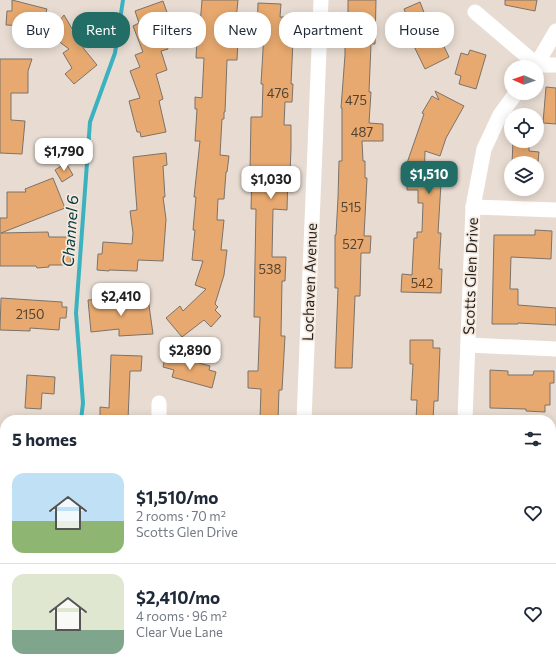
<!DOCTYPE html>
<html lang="en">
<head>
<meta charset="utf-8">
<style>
	body { margin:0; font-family:Commissioner,sans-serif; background:#f2f2f3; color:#1f2937; height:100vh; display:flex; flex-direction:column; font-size:15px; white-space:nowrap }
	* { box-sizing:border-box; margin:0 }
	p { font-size:13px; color:#747a83 }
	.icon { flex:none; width:22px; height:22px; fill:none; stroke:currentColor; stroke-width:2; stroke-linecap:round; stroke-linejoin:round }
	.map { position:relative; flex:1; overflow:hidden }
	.side { position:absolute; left:0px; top:415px; width:556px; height:256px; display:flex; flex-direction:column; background:#fff; border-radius:16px 16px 0 0; box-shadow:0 2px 10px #0003 }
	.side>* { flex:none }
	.top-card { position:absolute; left:12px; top:12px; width:532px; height:36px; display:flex; gap:8px }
	.needle { width:26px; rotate:272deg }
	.tools { position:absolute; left:504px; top:60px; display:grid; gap:8px }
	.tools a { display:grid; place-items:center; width:40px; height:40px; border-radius:50%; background:#fff; box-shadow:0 2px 10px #0003; font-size:20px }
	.price { position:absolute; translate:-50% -34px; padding:0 9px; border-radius:8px; background:#fff; color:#222; font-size:13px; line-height:26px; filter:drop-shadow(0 1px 2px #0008) }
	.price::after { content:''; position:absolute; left:50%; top:24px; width:12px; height:9px; margin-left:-6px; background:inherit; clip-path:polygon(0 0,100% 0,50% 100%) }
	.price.on { background:#236d67; color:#fff }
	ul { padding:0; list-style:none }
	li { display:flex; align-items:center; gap:12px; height:100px; padding:0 12px }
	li+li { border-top:1px solid #e0e1e3 }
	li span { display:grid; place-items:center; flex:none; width:112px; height:80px; border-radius:12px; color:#555 }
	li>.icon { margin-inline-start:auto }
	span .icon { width:48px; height:48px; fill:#fffc; stroke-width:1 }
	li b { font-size:17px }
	h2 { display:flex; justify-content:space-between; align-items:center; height:48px; padding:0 12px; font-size:17px }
	.tag { padding:0 14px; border-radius:16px; background:#fff; box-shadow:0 2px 10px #0003; font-size:14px; line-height:36px }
	.tag.on { background:#236d67; color:#fff }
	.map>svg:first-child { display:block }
	.green { fill:#b1bf87 }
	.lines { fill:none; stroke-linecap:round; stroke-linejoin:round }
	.stream { stroke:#3bb2bf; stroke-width:4 }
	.building { fill:#e7a96f; stroke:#7c7269 }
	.street { stroke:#fff; stroke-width:15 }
	.labels { text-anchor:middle; stroke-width:3.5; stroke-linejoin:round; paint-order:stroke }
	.number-label { font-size:13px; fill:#544230 }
	.street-label { font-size:15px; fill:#231f1b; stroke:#f5e9df }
	.water-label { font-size:16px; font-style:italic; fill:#01393f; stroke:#f5e9df }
</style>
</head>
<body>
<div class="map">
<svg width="556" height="671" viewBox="0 0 556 671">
	<rect width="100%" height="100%" fill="#e8dcd2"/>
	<!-- green -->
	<rect class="green" x="20" y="666" width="198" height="5"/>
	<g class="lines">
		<!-- stream -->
		<g class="stream">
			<polyline points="81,420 83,403 76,313 90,122 115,53 123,0"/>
			<polyline points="24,666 24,671"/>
		</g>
	</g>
	<!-- building -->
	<g class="building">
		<polygon points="12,0 47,9 40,32 28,29 29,26 6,25 7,11 12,11"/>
		<polygon points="202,0 238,0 234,40 238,40 237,60 227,60 225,112 224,112 224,119 222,119 220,155 229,156 227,172 226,172 224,199 218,199 217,220 224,220 221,250 227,250 224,275 215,304 218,307 215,310 221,316 211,327 204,320 182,337 166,318 180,306 183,311 206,289 195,285 203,261 192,260 195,230 193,230 196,197 194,197 200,141 195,141 197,109 195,109 195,97 202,98 204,58 196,58 197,38 199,38"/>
		<polygon points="348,0 376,0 375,44 371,44 369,92 371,92 369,123 383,124 383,141 362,141 363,161 365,161 365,178 367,178 364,236 371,236 370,253 361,253 360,296 355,296 352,368 335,368 338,288 335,288 335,235 336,235 338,198 339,161 342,161 342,108 341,108 345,55 345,19 348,19"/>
		<polygon points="505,0 537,0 535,11 505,5"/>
		<polygon points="163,1 169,18 157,22 168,49 161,51 167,70 156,74 163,99 159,101 166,132 141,137 140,132 137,132 129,101 140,98 130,71 140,67 135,55 143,52 133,26 139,23 135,11"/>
		<polygon points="420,2 434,38 439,36 449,57 425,69 408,34 413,32 404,9"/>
		<polygon points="258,3 281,4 280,17 292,17 291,41 293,41 291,84 293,84 292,102 285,102 284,125 291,125 291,149 290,173 288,173 287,210 273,209 272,257 286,257 285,281 282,281 281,336 285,336 282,390 279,390 278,420 260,420 261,389 248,388 248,371 258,371 260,317 254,317 256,209 251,209 252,172 250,172 251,117 262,117 263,84 261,84 264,33 257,33"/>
		<polygon points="64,15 84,49 97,65 74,84 65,74 72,68 63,53 69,49 49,34"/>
		<polygon points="470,50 486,55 476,89 459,84 461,76 455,74 461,53 468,55"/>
		<polygon points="0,59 32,59 28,71 28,93 11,93 11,120 25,121 22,154 0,153"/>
		<polygon points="546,87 556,88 556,124 543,123"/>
		<polygon points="435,91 464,106 446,138 440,156 425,151 424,183 441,183 438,233 441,233 439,269 442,269 441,293 401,292 402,274 412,275 414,238 417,238 417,232 422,232 423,203 418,203 418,190 407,190 407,163 424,114 422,113 432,96 439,100"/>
		<polygon points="513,142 529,143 529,151 539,152 538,162 512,163"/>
		<polygon points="166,153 167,165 163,166 165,197 163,197 166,219 163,261 138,260 137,271 109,270 109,271 97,270 98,254 102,254 103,242 132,244 133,233 130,211 137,210 133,157"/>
		<polygon points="66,163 73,175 62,182 55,170"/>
		<polygon points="53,178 65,208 1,233 48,232 49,237 70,237 71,265 49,265 49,267 37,268 36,266 0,266 0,218 7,218 7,192 26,192 25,189"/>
		<polygon points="535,230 552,231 551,259 511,257 510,289 518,289 518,305 556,308 556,325 518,323 518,324 492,324 494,235 535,235"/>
		<polygon points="1,298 62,302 62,307 67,307 66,318 60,318 59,330 30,328 30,331 0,330"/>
		<polygon points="148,298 153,334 119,336 119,329 91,332 88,300 102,299 103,302 128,300 128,301"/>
		<polygon points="410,340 433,340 433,348 440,348 438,401 434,401 433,420 416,420 417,400 411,400 413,364 410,364"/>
		<polygon points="166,354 210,366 209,370 216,372 212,388 172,377 174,370 163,367"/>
		<polygon points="111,355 142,356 141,371 130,371 128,420 100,420 100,407 109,408"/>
		<polygon points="490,370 508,371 508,375 533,375 534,371 554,371 554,383 550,383 550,405 545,405 545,412 526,411 526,409 490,408"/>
		<polygon points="27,375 55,377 54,394 42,393 41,409 25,408"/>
	</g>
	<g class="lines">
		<!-- street -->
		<g class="street">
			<polyline points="475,12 537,65 556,65"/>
			<polyline points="535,67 556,31"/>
			<polyline points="473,207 556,210"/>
			<polyline points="468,345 556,349"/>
			<polyline points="159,420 159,403"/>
			<polyline points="304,420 321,0"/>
			<polyline points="465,420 473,207 484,149 500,115 516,93"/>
			<polyline points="0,510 5,510"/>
			<polyline points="295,671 295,666"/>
			<polyline points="455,671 455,666"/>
		</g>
	</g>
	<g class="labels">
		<!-- number labels -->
		<g class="number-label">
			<text x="278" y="98">476</text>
			<text x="356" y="105">475</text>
			<text x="362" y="137">487</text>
			<text x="351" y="212">515</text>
			<text x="353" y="249">527</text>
			<text x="270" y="274">538</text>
			<text x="422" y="288">542</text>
			<text x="30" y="319">2150</text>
		</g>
		<!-- street labels -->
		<g class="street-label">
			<text transform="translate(471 276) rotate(-88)" y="5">Scotts Glen Drive</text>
			<text transform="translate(310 282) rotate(-88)" y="5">Lochaven Avenue</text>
		</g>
		<!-- water labels -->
		<g class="water-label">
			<text transform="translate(70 231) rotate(-86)" y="6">Channel 6</text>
		</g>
	</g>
</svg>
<div class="tools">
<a><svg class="needle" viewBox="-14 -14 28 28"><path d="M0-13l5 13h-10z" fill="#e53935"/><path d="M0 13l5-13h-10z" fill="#747a83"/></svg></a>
<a><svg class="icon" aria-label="locate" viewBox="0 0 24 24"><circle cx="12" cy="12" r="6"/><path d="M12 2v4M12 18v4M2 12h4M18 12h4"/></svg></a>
<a><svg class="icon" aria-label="layers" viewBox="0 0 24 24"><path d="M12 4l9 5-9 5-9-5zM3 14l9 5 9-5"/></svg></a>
</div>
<b class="price" style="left:64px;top:172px">$1,790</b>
<b class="price on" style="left:429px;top:195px">$1,510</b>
<b class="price" style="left:271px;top:200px">$1,030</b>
<b class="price" style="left:121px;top:317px">$2,410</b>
<b class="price" style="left:190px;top:371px">$2,890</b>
<div class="top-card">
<a class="tag">Buy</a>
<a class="tag on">Rent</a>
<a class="tag">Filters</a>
<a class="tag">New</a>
<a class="tag">Apartment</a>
<a class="tag">House</a>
</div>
<section class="side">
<h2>5 homes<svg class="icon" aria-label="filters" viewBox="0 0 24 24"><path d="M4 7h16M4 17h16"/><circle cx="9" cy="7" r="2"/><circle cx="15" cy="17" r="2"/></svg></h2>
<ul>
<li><span style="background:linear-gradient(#bfe0f5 60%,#8fb573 0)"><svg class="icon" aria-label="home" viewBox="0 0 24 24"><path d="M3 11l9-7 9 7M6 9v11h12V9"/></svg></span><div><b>$1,510/mo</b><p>2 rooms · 70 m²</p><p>Scotts Glen Drive</p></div><svg class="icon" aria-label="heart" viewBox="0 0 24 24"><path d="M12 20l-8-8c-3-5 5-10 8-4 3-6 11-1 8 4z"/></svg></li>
<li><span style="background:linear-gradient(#dfe7d0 70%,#7fa58c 0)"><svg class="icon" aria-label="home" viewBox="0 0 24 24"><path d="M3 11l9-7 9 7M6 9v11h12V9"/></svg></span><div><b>$2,410/mo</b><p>4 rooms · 96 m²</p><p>Clear Vue Lane</p></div><svg class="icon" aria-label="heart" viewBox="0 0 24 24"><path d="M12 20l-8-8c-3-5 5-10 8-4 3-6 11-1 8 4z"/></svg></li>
</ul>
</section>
</div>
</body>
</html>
